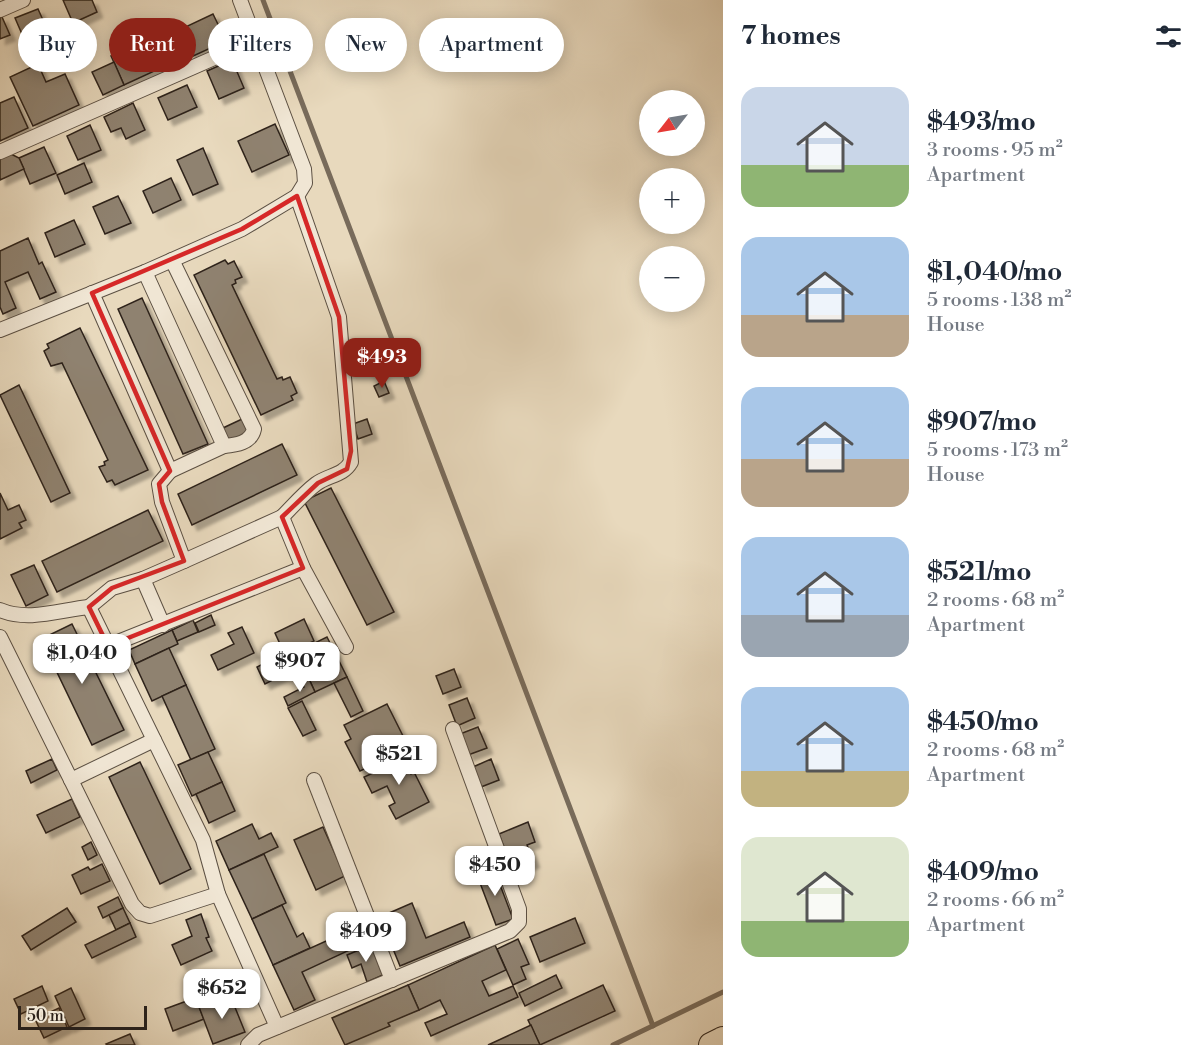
<!DOCTYPE html>
<html lang="en">
<head>
<meta charset="utf-8">
<style>
	body { margin:0; font-family:"Libre Bodoni",serif; background:#f6f6f7; color:#1f2937; height:100vh; display:flex; flex-direction:column; font-size:22px; white-space:nowrap }
	* { box-sizing:border-box; margin:0 }
	p { font-size:20px; color:#747a83 }
	.icon { flex:none; width:33px; height:33px; fill:none; stroke:currentColor; stroke-width:2; stroke-linecap:round; stroke-linejoin:round }
	.map { position:relative; flex:1; overflow:hidden }
	.drawer { display:flex; flex-direction:column; background:#fff; width:480px }
	.drawer>* { flex:none }
	.hud { position:absolute; left:18px; top:18px; width:570px; height:54px; display:flex; gap:12px }
	.needle { width:39px; rotate:239deg }
	.fabs { position:absolute; left:639px; top:90px; display:grid; gap:12px }
	.fabs a { display:grid; place-items:center; width:66px; height:66px; border-radius:50%; background:#fff; box-shadow:0 3px 15px #0003; font-size:30px }
	.scale { position:absolute; left:18px; bottom:15px; width:129px; box-sizing:border-box; padding-left:6px; border:3px solid #2e231a; border-top:0; font-size:16px; line-height:21px; white-space:nowrap; color:#2e231a; -webkit-text-stroke:4px #f0e6d4; paint-order:stroke }
	.price { position:absolute; translate:-50% -51px; padding:0 14px; border-radius:12px; background:#fff; color:#222; font-size:20px; line-height:39px; filter:drop-shadow(0 2px 3px #0008) }
	.price::after { content:''; position:absolute; left:50%; top:36px; width:18px; height:14px; margin-left:-9px; background:inherit; clip-path:polygon(0 0,100% 0,50% 100%) }
	.price.on { background:#8f2418; color:#fff }
	ul { padding:0; list-style:none }
	li { display:flex; align-items:center; gap:18px; height:150px; padding:0 18px }
	li span { display:grid; place-items:center; flex:none; width:168px; height:120px; border-radius:18px; color:#555 }
	li>.icon { margin-inline-start:auto }
	span .icon { width:72px; height:72px; fill:#fffc; stroke-width:1 }
	li b { font-size:26px }
	h2 { display:flex; justify-content:space-between; align-items:center; height:72px; padding:0 18px; font-size:26px }
	.chip { padding:0 21px; border-radius:27px; background:#fff; box-shadow:0 3px 15px #0003; font-size:21px; line-height:54px }
	.chip.on { background:#8f2418; color:#fff }
	main { display:flex; flex:1; min-height:0 }
	.map>svg:first-child { display:block }
	.lines { fill:none; stroke-linecap:round; stroke-linejoin:round }
	.stream { stroke:#786b5b; stroke-width:5 }
	.building { fill:#8f826f; stroke:#2e231a; stroke-width:1.5; filter:url(#shadow) }
	.minor-casing { stroke:#5c5043; stroke-width:16 }
	.trunk-casing { stroke:#2e231a; stroke-width:26 }
	.minor { stroke:#f0e6d4; stroke-width:14 }
	.trunk { stroke:#e8d9bd; stroke-width:24 }
	.marked { fill:none; stroke:#d62828; stroke-width:4.5; stroke-linejoin:round }
</style>
</head>
<body>
<main>
<div class="map">
<svg width="723" height="1045" viewBox="0 0 723 1045">
	<defs>
		<filter id="shadow"><feDropShadow dx="5.5" dy="5.5" stdDeviation="1.5" flood-color="#0004"/></filter>
	</defs>
	<rect width="100%" height="100%" fill="#e8d9bd"/>
	<filter id="stains"><feTurbulence type="fractalNoise" baseFrequency=".00333" numOctaves="4"/><feColorMatrix values="0 0 0 0 .2 0 0 0 0 .09 0 0 0 0 .02 0 0 0 .5 -.17"/></filter>
	<radialGradient id="worn" r=".72"><stop offset=".6" stop-color="#630" stop-opacity="0"/><stop offset="1" stop-color="#630" stop-opacity=".3"/></radialGradient>
	<g class="lines">
		<!-- stream -->
		<g class="stream">
			<polyline points="263,0 653,1026"/>
			<polyline points="613,1045 723,992"/>
		</g>
	</g>
	<!-- building -->
	<g class="building">
		<polygon points="63,0 92,0 97,12 73,23"/>
		<polygon points="38,9 48,31 25,41 15,18"/>
		<polygon points="213,14 226,41 191,57 179,30"/>
		<polygon points="0,17 2,17 10,35 0,39"/>
		<polygon points="163,38 174,62 124,85 111,56 144,42 146,46"/>
		<polygon points="232,60 244,88 219,99 207,71"/>
		<polygon points="114,62 124,85 103,95 92,72"/>
		<polygon points="38,64 46,82 65,74 79,105 33,126 10,77"/>
		<polygon points="187,85 197,107 168,120 158,98"/>
		<polygon points="14,97 28,128 0,141 0,103"/>
		<polygon points="133,103 145,130 126,139 121,128 111,132 104,117"/>
		<polygon points="275,124 289,155 252,172 238,141"/>
		<polygon points="90,125 101,150 78,160 67,136"/>
		<polygon points="44,147 56,173 30,184 19,158"/>
		<polygon points="203,148 218,184 193,195 177,160"/>
		<polygon points="11,154 19,158 24,169 0,180 0,158"/>
		<polygon points="84,163 92,182 65,194 57,175"/>
		<polygon points="171,178 181,200 153,213 143,191"/>
		<polygon points="118,196 131,223 105,234 93,207"/>
		<polygon points="74,220 85,244 55,257 45,233"/>
		<polygon points="28,238 39,264 42,262 56,292 40,299 28,272 5,282 16,308 3,314 0,307 0,251"/>
		<polygon points="225,260 228,264 234,261 242,277 235,280 236,283 232,285 277,379 282,377 283,380 290,377 297,393 291,396 293,400 261,415 194,275"/>
		<polygon points="142,298 208,444 183,454 118,309"/>
		<polygon points="80,328 148,470 115,485 112,480 107,482 99,467 105,465 104,462 108,460 62,363 51,366 44,351 49,348 47,344"/>
		<polygon points="384,381 389,393 379,397 374,386"/>
		<polygon points="19,385 70,493 51,502 0,395"/>
		<polygon points="242,419 249,434 229,443 223,428"/>
		<polygon points="367,419 372,434 358,439 353,424"/>
		<polygon points="282,444 297,475 192,525 178,494"/>
		<polygon points="331,488 394,612 367,625 304,501"/>
		<polygon points="0,493 8,510 19,505 26,520 19,523 22,528 0,539"/>
		<polygon points="148,510 163,541 57,592 42,561"/>
		<polygon points="34,565 48,595 26,606 11,575"/>
		<polygon points="211,615 215,625 199,632 195,623"/>
		<polygon points="304,619 314,641 285,655 275,633"/>
		<polygon points="193,620 198,632 177,641 172,630"/>
		<polygon points="72,624 124,730 92,745 41,639"/>
		<polygon points="242,627 254,653 218,670 211,655 234,644 228,633"/>
		<polygon points="172,630 178,644 135,664 129,650"/>
		<polygon points="327,637 347,677 315,692 309,679 317,675 310,662 302,665 296,652"/>
		<polygon points="169,648 186,685 152,701 135,664"/>
		<polygon points="296,652 302,665 265,684 257,667 282,654 284,658"/>
		<polygon points="454,669 461,687 443,694 436,676"/>
		<polygon points="347,677 363,711 351,717 334,683"/>
		<polygon points="309,679 315,692 288,706 284,697 304,687 302,683"/>
		<polygon points="186,685 215,749 191,760 162,696"/>
		<polygon points="467,698 475,718 457,726 449,705"/>
		<polygon points="302,701 316,730 303,736 288,708"/>
		<polygon points="387,704 409,748 360,771 345,742 351,739 344,725"/>
		<polygon points="478,727 487,748 468,755 460,734"/>
		<polygon points="208,752 222,782 192,796 178,765"/>
		<polygon points="400,752 411,774 414,772 429,802 396,819 389,806 395,803 387,786 372,793 364,777 386,767 383,760"/>
		<polygon points="52,759 57,770 31,783 26,771"/>
		<polygon points="491,759 499,780 481,787 473,767"/>
		<polygon points="140,762 191,869 160,884 109,777"/>
		<polygon points="222,782 235,811 209,823 196,794"/>
		<polygon points="72,799 80,817 46,833 37,815"/>
		<polygon points="528,822 535,842 527,845 534,862 513,871 499,834"/>
		<polygon points="252,824 259,839 271,833 278,847 229,870 216,841"/>
		<polygon points="323,827 345,876 316,890 294,840"/>
		<polygon points="91,842 97,855 88,860 82,847"/>
		<polygon points="264,854 286,903 252,919 229,870"/>
		<polygon points="102,864 110,881 81,894 72,875 88,867 90,870"/>
		<polygon points="494,869 513,919 496,925 477,875"/>
		<polygon points="118,897 123,908 103,918 98,907"/>
		<polygon points="412,903 426,938 464,922 470,937 400,966 380,917"/>
		<polygon points="282,905 297,937 303,933 310,948 273,965 252,919"/>
		<polygon points="67,908 76,922 31,950 22,936"/>
		<polygon points="123,908 130,923 116,930 109,915"/>
		<polygon points="201,914 209,937 206,938 212,951 181,965 172,945 192,936 186,920"/>
		<polygon points="575,918 585,943 540,962 530,937"/>
		<polygon points="130,923 136,937 92,958 85,945"/>
		<polygon points="346,932 354,948 302,972 315,1000 294,1010 273,965"/>
		<polygon points="518,939 529,964 521,967 526,979 513,985 497,949"/>
		<polygon points="371,945 383,975 367,982 361,964 352,968 347,955"/>
		<polygon points="495,945 506,970 482,981 489,996 513,986 518,997 431,1036 425,1023 447,1014 440,1000 419,1010 408,985"/>
		<polygon points="556,975 562,988 525,1006 519,993"/>
		<polygon points="408,985 419,1010 388,1023 390,1026 345,1045 332,1018"/>
		<polygon points="603,985 615,1011 540,1045 528,1020"/>
		<polygon points="42,986 48,1001 21,1014 14,999"/>
		<polygon points="71,988 85,1019 69,1027 55,996"/>
		<polygon points="203,995 206,1004 199,1007 204,1019 173,1031 165,1009"/>
		<polygon points="230,995 245,1032 213,1044 199,1007"/>
		<polygon points="59,1008 67,1027 44,1038 35,1019"/>
		<polygon points="531,1025 540,1045 488,1045"/>
		<polygon points="130,1034 135,1045 107,1045 106,1044"/>
	</g>
	<g class="lines">
		<defs>
			<g id="minor">
				<polyline points="240,0 304,169 305,183 297,196"/>
				<polyline points="0,10 23,0"/>
				<polyline points="0,152 255,40"/>
				<path d="M172 260 254 429C251 443 236 445 224 446"/>
				<polyline points="145,272 224,446 170,471"/>
				<polyline points="92,293 170,471 159,484 162,502 184,561 143,579 112,588 89,607 203,840 218,894 277,1027"/>
				<path d="M0 330 145 272 242 229 297 196 339 317 351 462C343 476 328 475 316 484 304 493 293 506 282 517"/>
				<polyline points="184,561 282,517 303,568 346,647"/>
				<polyline points="143,579 163,625"/>
				<path d="M0 610C28 622 60 610 89 607"/>
				<polyline points="0,637 71,780"/>
				<polyline points="108,646 303,568"/>
				<polyline points="154,740 71,780 132,904 140,913 150,916 218,894"/>
				<polyline points="314,780 392,980"/>
				<polyline points="248,1045 258,1035 510,931 519,922 519,909 453,729"/>
			</g>
			<polyline id="trunk" points="711,1045 723,1039"/>
		</defs>
		<!-- minor casing -->
		<use href="#minor" class="minor-casing"/>
		<!-- trunk casing -->
		<use href="#trunk" class="trunk-casing"/>
		<!-- minor -->
		<use href="#minor" class="minor"/>
		<!-- trunk -->
		<use href="#trunk" class="trunk"/>
	</g>
	<!-- marked area -->
	<path class="marked" d="M297 196 339 317 351 451 347 469 318 483 282 517 303 568 108 646 89 607 112 588 184 561 162 502 159 484 170 471 92 293 242 229Z"/>
	<rect width="100%" height="100%" filter="url(#stains)"/>
	<rect width="100%" height="100%" fill="url(#worn)"/>
</svg>
<div class="fabs">
<a><svg class="needle" viewBox="-14 -14 28 28"><path d="M0-13l5 13h-10z" fill="#e53935"/><path d="M0 13l5-13h-10z" fill="#747a83"/></svg></a>
<a>+</a>
<a>−</a>
</div>
<div class="scale">50 m</div>
<b class="price on" style="left:382px;top:389px">$493</b>
<b class="price" style="left:82px;top:685px">$1,040</b>
<b class="price" style="left:300px;top:693px">$907</b>
<b class="price" style="left:399px;top:786px">$521</b>
<b class="price" style="left:495px;top:897px">$450</b>
<b class="price" style="left:366px;top:963px">$409</b>
<b class="price" style="left:222px;top:1020px">$652</b>
<div class="hud">
<a class="chip">Buy</a>
<a class="chip on">Rent</a>
<a class="chip">Filters</a>
<a class="chip">New</a>
<a class="chip">Apartment</a>
</div>
</div>
<section class="drawer">
<h2>7 homes<svg class="icon" aria-label="filters" viewBox="0 0 24 24"><path d="M4 7h16M4 17h16"/><circle cx="9" cy="7" r="2"/><circle cx="15" cy="17" r="2"/></svg></h2>
<ul>
<li><span style="background:linear-gradient(#c9d6e8 65%,#8fb573 0)"><svg class="icon" aria-label="home" viewBox="0 0 24 24"><path d="M3 11l9-7 9 7M6 9v11h12V9"/></svg></span><div><b>$493/mo</b><p>3 rooms · 95 m²</p><p>Apartment</p></div></li>
<li><span style="background:linear-gradient(#a9c7e8 65%,#b9a48a 0)"><svg class="icon" aria-label="home" viewBox="0 0 24 24"><path d="M3 11l9-7 9 7M6 9v11h12V9"/></svg></span><div><b>$1,040/mo</b><p>5 rooms · 138 m²</p><p>House</p></div></li>
<li><span style="background:linear-gradient(#a9c7e8 60%,#b9a48a 0)"><svg class="icon" aria-label="home" viewBox="0 0 24 24"><path d="M3 11l9-7 9 7M6 9v11h12V9"/></svg></span><div><b>$907/mo</b><p>5 rooms · 173 m²</p><p>House</p></div></li>
<li><span style="background:linear-gradient(#a9c7e8 65%,#9aa5b1 0)"><svg class="icon" aria-label="home" viewBox="0 0 24 24"><path d="M3 11l9-7 9 7M6 9v11h12V9"/></svg></span><div><b>$521/mo</b><p>2 rooms · 68 m²</p><p>Apartment</p></div></li>
<li><span style="background:linear-gradient(#a9c7e8 70%,#c2b280 0)"><svg class="icon" aria-label="home" viewBox="0 0 24 24"><path d="M3 11l9-7 9 7M6 9v11h12V9"/></svg></span><div><b>$450/mo</b><p>2 rooms · 68 m²</p><p>Apartment</p></div></li>
<li><span style="background:linear-gradient(#dfe7d0 70%,#8fb573 0)"><svg class="icon" aria-label="home" viewBox="0 0 24 24"><path d="M3 11l9-7 9 7M6 9v11h12V9"/></svg></span><div><b>$409/mo</b><p>2 rooms · 66 m²</p><p>Apartment</p></div></li>
</ul>
</section>
</main>
</body>
</html>
